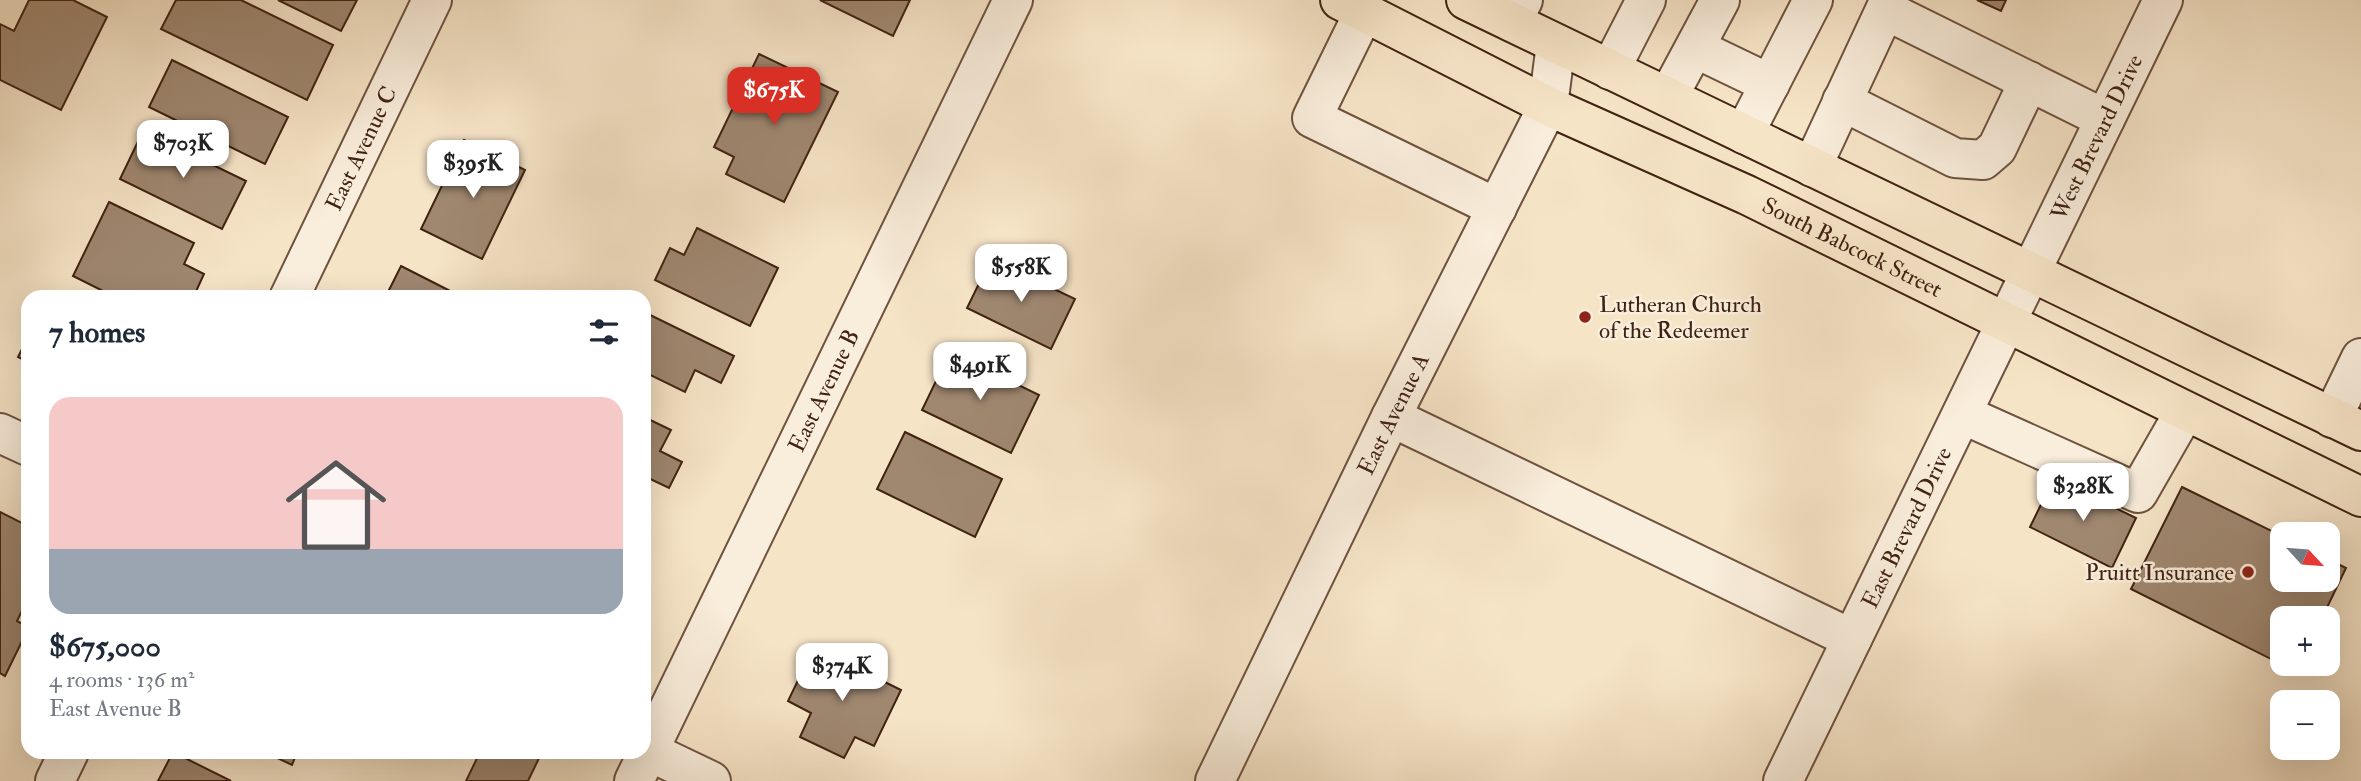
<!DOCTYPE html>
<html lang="en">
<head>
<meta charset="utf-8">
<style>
	body { margin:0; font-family:"IM FELL Double Pica",serif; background:#f6f6f7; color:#1f2937; height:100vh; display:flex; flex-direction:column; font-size:26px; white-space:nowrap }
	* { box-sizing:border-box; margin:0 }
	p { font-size:23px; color:#747a83 }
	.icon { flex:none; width:38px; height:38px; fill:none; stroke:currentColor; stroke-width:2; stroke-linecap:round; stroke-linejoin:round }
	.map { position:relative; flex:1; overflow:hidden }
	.details { position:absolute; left:21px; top:290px; width:630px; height:469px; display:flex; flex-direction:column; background:#fff; border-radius:21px; box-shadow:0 7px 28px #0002 }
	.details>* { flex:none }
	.needle { width:46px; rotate:116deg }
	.fabs { position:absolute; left:2270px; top:522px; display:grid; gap:14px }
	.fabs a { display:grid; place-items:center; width:70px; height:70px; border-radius:14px; background:#fff; box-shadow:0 7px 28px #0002; font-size:35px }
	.price { position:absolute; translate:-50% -60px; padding:0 16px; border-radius:14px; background:#fff; color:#222; font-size:23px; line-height:46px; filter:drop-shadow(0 2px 4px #0008) }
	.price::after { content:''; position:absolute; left:50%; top:42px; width:21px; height:16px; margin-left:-10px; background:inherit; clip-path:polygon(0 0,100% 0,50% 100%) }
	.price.current { background:#d93025; color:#fff }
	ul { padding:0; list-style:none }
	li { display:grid; align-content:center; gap:14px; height:371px; padding:0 28px }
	li span { display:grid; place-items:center; height:217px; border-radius:21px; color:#555 }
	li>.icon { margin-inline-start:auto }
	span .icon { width:126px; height:126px; fill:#fffc; stroke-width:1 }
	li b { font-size:30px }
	h2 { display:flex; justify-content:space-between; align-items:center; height:84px; padding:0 28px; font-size:30px }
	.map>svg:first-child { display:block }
	.building { fill:#9f8770; stroke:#402212; stroke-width:2 }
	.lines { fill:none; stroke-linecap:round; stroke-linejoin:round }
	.minor-casing { stroke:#6e523f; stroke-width:42 }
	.major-casing { stroke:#402212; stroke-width:42 }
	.minor { stroke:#f9eddb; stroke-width:38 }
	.major { stroke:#f6e4c7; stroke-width:38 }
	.poi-dot { fill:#8f2418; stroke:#f9eddb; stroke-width:2.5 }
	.labels { text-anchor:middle; stroke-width:5; stroke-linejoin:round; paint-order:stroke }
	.street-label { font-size:23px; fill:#402212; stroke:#f9eddb }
	.poi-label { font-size:23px; fill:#402212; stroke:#f9eddb; text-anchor:start }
</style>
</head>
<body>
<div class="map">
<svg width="2361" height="781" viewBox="0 0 2361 781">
	<rect width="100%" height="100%" fill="#f6e4c7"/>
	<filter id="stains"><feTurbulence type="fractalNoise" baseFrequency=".00286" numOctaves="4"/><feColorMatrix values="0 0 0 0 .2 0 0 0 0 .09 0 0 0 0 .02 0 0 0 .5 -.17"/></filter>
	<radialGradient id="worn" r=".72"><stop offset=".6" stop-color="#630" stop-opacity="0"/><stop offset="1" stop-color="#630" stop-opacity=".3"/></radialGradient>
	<!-- building -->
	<g class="building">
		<polygon points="29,0 73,0 107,17 61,110 0,80 0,24 14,31"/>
		<polygon points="176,0 241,0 333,45 307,100 161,29"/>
		<polygon points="278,0 357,0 341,31"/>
		<polygon points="820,0 910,0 893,36"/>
		<polygon points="1977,0 2006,0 2001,11"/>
		<polygon points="759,54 838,92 784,202 726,174 734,157 714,147"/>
		<polygon points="172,60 288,117 265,164 149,107"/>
		<polygon points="143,131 246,181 222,229 120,179"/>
		<polygon points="464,140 525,170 482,259 421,229"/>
		<polygon points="109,202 194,243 184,264 204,274 193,298 117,298 73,276"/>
		<polygon points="697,228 778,268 750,326 655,280 670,248 684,255"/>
		<polygon points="991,259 1075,299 1051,349 967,308"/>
		<polygon points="401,266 464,298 385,298"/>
		<polygon points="644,312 734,356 721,383 695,370 685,392 644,372"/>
		<polygon points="28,337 28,362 18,357"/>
		<polygon points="950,352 1039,395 1011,453 922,410"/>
		<polygon points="644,417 671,430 660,451 682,462 669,488 644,476"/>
		<polygon points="905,432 1002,479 975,537 877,489"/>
		<polygon points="2054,478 2136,518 2112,568 2030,527"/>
		<polygon points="2182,487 2282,536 2282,579 2328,579 2328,559 2346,568 2322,618 2282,618 2282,663 2299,663 2295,671 2131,589"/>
		<polygon points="0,512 28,526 28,598 17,621 28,627 28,629 5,676 0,673"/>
		<polygon points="814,647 901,690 874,746 855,737 844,758 800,737 811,713 788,701"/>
		<polygon points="173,752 231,781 158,781"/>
		<polygon points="265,752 297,752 292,765"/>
		<polygon points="480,752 538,752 541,754 528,781 466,781"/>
	</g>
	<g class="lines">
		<defs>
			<g id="minor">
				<polyline points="1364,12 1312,118 1497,208"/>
				<polyline points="1512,22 1523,0"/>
				<polyline points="1695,48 1770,84"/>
				<polyline points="1610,70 1646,0"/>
				<polyline points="1668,97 1720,0"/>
				<polyline points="1842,101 1955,158 1983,160 1997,148 2029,81"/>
				<polyline points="1744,134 1813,0"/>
				<polyline points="1812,167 1885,10 2105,119"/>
				<path id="s1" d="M289 298 432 0"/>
				<polyline points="1962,414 2138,493 2185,411"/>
				<polyline points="1391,417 1852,639"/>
				<polyline points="2332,418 2361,358"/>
				<polyline points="0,433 28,446"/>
				<polyline points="644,749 711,781"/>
				<polyline points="55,781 69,752"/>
				<path id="s2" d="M634 781 1013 0"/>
				<path id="s3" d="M1215 781 1391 417 1548 106 1556 44"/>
				<path id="s4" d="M1783 781 2163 0"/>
			</g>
			<g id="major">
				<path id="s5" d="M1340 0 1550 107 1747 195 2361 497"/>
				<polyline points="1466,0 2361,431"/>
			</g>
		</defs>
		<!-- minor casing -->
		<use href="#minor" class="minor-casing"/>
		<!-- major casing -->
		<use href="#major" class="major-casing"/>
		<!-- minor -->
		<use href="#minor" class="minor"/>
		<!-- major -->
		<use href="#major" class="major"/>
	</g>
	<!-- markers -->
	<g class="poi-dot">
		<circle cx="1585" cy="317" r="7"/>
		<circle cx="2248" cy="572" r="7"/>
	</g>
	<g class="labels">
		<!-- street labels -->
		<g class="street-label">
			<text dy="8" stroke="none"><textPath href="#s4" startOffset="716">West Brevard Drive</textPath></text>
			<text dy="8" stroke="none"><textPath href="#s1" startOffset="166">East Avenue C</textPath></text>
			<text dy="8" stroke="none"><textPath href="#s5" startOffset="569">South Babcock Street</textPath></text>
			<text dy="8" stroke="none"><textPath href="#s2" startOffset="434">East Avenue B</textPath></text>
			<text dy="8" stroke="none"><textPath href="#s3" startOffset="408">East Avenue A</textPath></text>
			<text dy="8" stroke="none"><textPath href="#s4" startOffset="282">East Brevard Drive</textPath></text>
		</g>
		<!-- poi labels -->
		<g class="poi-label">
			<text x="1599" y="312">Lutheran Church<tspan x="1599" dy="26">of the Redeemer</tspan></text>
			<text x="2234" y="580" text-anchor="end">Pruitt Insurance</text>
		</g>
	</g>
	<rect width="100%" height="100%" filter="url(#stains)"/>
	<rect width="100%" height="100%" fill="url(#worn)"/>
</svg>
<div class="fabs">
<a><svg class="needle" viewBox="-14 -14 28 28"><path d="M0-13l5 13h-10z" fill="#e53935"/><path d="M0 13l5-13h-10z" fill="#747a83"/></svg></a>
<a>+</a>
<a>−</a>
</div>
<b class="price current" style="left:774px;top:127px">$675K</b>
<b class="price" style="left:183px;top:180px">$703K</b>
<b class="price" style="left:473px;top:200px">$395K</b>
<b class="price" style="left:1021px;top:304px">$558K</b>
<b class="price" style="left:980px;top:402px">$491K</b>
<b class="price" style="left:2083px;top:523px">$328K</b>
<b class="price" style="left:842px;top:703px">$374K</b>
<section class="details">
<h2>7 homes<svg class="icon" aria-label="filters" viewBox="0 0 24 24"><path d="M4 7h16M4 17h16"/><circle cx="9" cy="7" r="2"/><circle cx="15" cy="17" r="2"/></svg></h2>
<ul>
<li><span style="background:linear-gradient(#f6c9c9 70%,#9aa5b1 0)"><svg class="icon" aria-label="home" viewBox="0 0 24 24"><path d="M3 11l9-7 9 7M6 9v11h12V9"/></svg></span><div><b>$675,000</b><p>4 rooms · 136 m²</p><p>East Avenue B</p></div></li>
</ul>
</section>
</div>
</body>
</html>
